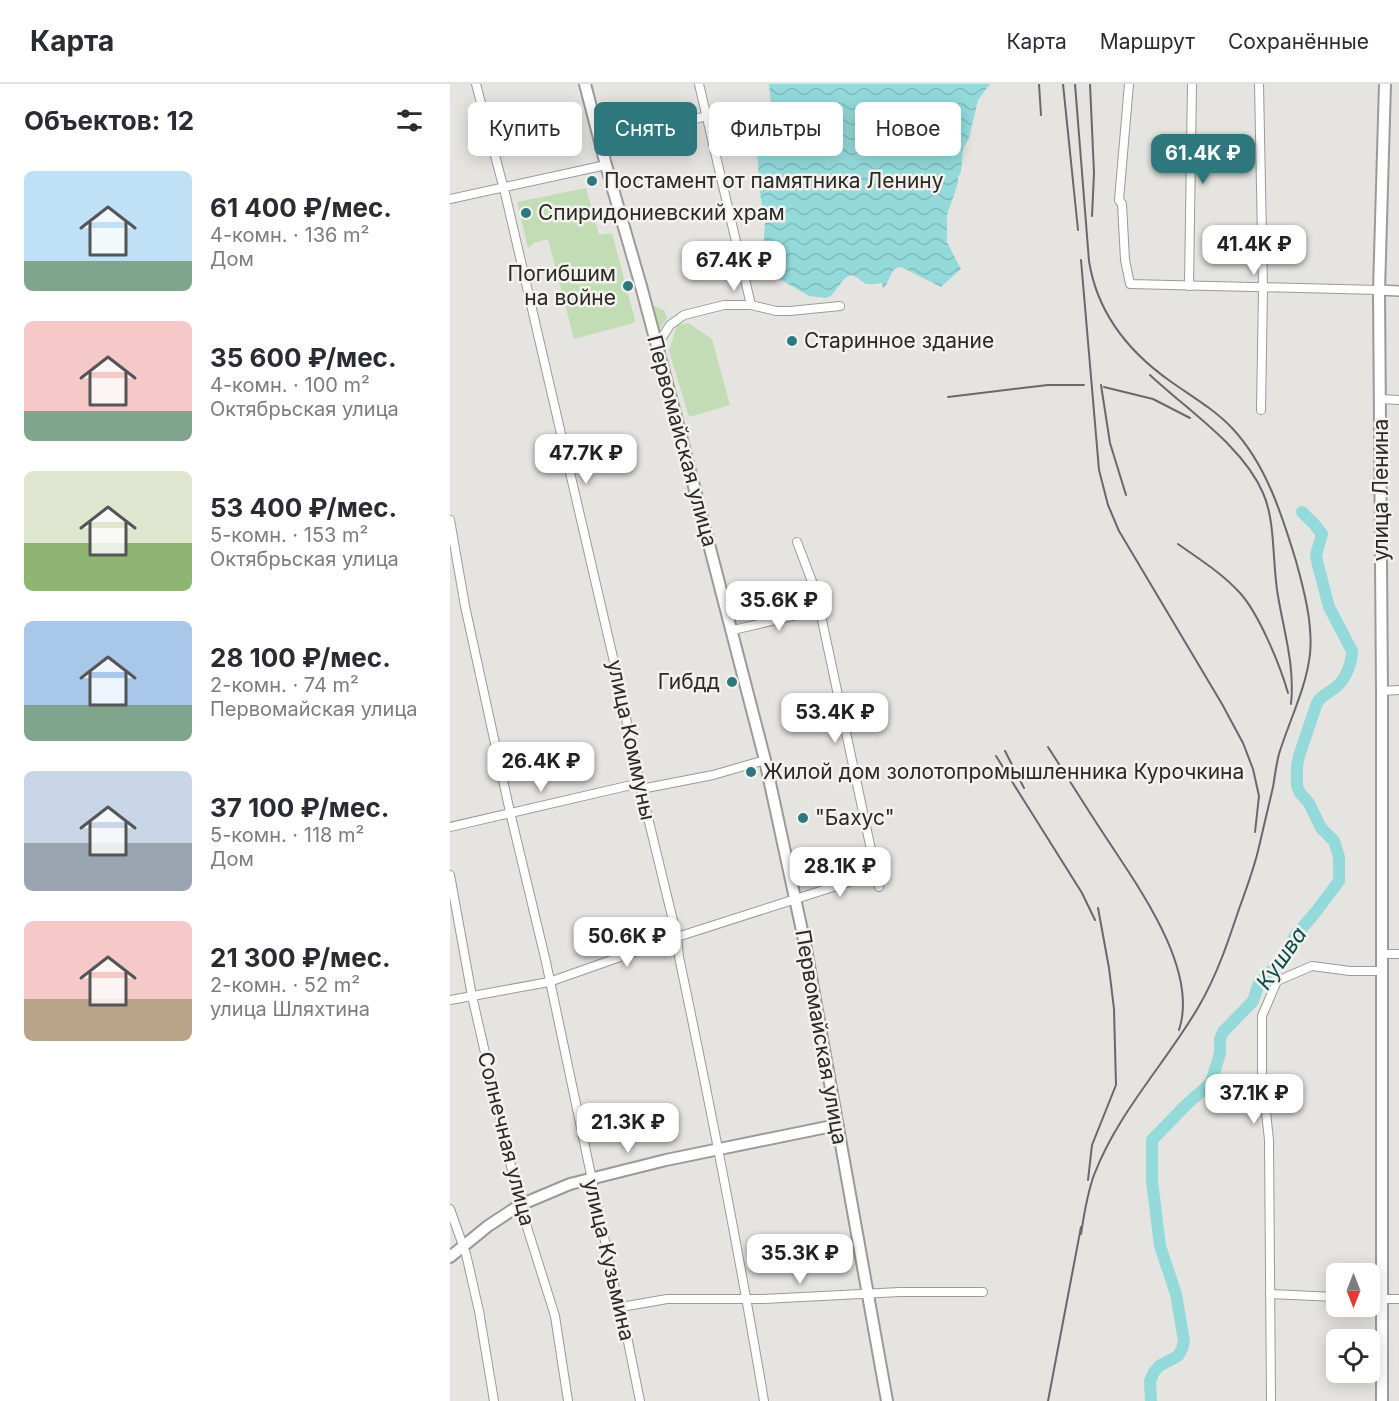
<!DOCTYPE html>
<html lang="ru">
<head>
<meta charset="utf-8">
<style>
	body { margin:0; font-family:Inter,sans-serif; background:#f2f2f3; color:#2b2b33; height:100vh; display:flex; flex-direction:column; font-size:22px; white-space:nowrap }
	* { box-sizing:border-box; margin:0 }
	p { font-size:20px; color:#7c7c81 }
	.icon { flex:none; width:33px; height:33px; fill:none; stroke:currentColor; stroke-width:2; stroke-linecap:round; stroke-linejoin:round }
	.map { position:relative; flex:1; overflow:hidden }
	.sheet { display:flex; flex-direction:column; background:#fff; width:450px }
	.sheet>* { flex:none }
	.top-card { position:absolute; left:18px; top:18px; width:570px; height:54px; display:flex; gap:12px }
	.needle { width:39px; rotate:180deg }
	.controls { position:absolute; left:876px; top:1179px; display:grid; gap:12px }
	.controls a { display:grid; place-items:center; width:54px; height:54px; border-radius:9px; background:#fff; box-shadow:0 3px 15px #0003; font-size:30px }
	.price { position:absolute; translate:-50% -51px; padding:0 14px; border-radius:12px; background:#fff; color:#222; font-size:20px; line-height:39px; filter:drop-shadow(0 2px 3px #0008) }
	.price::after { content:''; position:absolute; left:50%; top:36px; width:18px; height:14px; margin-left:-9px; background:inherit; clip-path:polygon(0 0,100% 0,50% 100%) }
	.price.active { background:#2e777d; color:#fff }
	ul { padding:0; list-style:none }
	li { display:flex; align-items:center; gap:18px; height:150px; padding:0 24px }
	li span { display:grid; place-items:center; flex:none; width:168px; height:120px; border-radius:9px; color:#555 }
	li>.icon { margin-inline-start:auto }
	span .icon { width:72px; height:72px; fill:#fffc; stroke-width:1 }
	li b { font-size:26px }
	h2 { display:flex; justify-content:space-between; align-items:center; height:72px; padding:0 24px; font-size:26px }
	.chip { padding:0 21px; border-radius:9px; background:#fff; box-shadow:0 3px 15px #0003; font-size:21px; line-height:54px }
	.chip.active { background:#2e777d; color:#fff }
	header { display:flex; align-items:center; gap:36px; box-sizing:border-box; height:84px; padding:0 30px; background:#fff; border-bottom:2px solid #e1e1e2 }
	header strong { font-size:28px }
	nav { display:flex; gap:33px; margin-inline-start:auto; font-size:21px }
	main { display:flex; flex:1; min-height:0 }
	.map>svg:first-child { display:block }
	.green { fill:#c2ddb5 }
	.water { fill:url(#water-waves) }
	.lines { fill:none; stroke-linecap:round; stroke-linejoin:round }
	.river { stroke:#94dadb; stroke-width:12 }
	.minor-casing { stroke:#9b9a96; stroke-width:10 }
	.tertiary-casing { stroke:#9b9a96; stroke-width:12 }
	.secondary-casing { stroke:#9b9a96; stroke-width:14 }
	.minor { stroke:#fff; stroke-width:8 }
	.tertiary { stroke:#fff; stroke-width:9 }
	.secondary { stroke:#fff; stroke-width:10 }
	.rail { stroke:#6a6967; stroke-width:2 }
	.poi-dot { fill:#2e777d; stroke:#f3f2ed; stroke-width:2 }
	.labels { text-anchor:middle; stroke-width:5; stroke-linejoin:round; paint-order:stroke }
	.poi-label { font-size:21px; fill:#292927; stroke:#f3f2ed; text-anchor:start }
	.street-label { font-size:21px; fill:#292927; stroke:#f3f2ed }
	.water-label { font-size:22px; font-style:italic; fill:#0d4c4e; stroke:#f3f2ed }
</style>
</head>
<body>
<header>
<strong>Карта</strong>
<nav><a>Карта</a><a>Маршрут</a><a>Сохранённые</a></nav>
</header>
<main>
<section class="sheet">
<h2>Объектов: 12<svg class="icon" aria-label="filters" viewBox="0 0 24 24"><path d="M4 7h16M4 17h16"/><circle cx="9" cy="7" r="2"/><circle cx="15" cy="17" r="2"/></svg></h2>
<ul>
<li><span style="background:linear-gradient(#bfe0f5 75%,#7fa58c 0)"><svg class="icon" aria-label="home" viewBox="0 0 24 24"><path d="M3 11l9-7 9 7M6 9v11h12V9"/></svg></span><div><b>61 400 ₽/мес.</b><p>4-комн. · 136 m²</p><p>Дом</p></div></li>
<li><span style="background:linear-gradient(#f6c9c9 75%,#7fa58c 0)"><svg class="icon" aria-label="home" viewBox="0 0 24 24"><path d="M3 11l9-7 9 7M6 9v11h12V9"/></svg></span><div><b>35 600 ₽/мес.</b><p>4-комн. · 100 m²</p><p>Октябрьская улица</p></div></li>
<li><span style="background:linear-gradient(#dfe7d0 60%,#8fb573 0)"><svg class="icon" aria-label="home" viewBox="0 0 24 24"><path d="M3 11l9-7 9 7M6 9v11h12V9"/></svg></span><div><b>53 400 ₽/мес.</b><p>5-комн. · 153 m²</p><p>Октябрьская улица</p></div></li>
<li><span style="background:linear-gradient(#a9c7e8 70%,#7fa58c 0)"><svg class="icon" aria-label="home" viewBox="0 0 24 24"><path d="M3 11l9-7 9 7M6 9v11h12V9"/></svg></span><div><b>28 100 ₽/мес.</b><p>2-комн. · 74 m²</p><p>Первомайская улица</p></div></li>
<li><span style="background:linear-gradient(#c9d6e8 60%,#9aa5b1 0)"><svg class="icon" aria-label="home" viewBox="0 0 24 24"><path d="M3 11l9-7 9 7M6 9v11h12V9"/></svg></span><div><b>37 100 ₽/мес.</b><p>5-комн. · 118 m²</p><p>Дом</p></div></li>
<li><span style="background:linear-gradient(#f6c9c9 65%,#b9a48a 0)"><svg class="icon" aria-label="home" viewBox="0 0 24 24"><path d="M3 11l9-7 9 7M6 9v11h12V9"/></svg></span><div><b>21 300 ₽/мес.</b><p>2-комн. · 52 m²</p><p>улица Шляхтина</p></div></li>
</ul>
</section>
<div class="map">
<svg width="949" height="1317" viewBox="0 0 949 1317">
	<defs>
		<pattern id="water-waves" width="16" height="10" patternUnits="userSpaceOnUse" patternTransform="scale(1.5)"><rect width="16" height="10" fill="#94dadb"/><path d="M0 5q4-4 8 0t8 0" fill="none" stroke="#80bbbc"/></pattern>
	</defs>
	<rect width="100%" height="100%" fill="#e6e4e0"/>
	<!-- green -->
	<g class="green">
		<polygon points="136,104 149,151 162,149 185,236 184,239 124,255 98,155 84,159 78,164 67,118"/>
		<polygon points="203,221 215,227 217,234 210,245 207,246 200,222"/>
		<polygon points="238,239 262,255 280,321 239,333 219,267 227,241"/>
	</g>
	<!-- water -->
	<path class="water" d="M319 0H540L528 16 519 54 513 65 511 88 508 93V99L497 131V158L511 185 491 203 451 183C439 184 440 199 433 205L432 199C408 203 417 196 401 191L395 194 381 212 376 214 359 212 326 193 313 169 315 139 310 109 307 68 312 34 321 21Z"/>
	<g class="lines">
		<!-- river -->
		<path class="river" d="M701 1317 700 1297 704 1288 709 1282 728 1272 732 1265 734 1257 726 1210 710 1162 702 1097V1056L737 1020 761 999 770 969V955L773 948 803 917 809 899 835 873 845 852 865 829 889 797V773L884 757 871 744 859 719 850 709 847 702V682L849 672 867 619C872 610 879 609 886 603 896 595 902 579 902 567L879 523 868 481 866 471 872 450 865 441 852 428"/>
		<defs>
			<g id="minor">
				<path d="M26 0 56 113 165 582 191 705 227 853 229 873C260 1020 289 1168 314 1317"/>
				<polyline points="249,0 301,221"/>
				<polyline points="679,0 669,116 672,120 675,176 680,200 929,206"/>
				<polyline points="809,0 813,205 811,326"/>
				<polyline points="150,59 257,32"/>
				<polyline points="0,115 156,81"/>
				<polyline points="739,202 742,0"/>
				<polyline points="207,261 220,241 234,231 274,221 301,221 326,227 340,227 390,222"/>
				<polyline points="930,315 949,316"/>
				<polyline points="0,436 15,522 60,728 96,878 167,1214 171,1223 190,1317"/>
				<polyline points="347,458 366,508 429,803"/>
				<polyline points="283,546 369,526"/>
				<polyline points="932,607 949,606"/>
				<polyline points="191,705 263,691 315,676"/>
				<polyline points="0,743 190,699"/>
				<polyline points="0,791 22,912 70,1121 105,1232 118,1317"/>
				<polyline points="931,870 949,870"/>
				<polyline points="0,916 99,898 227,853 427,789"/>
				<polyline points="0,1125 16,1170 29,1227 44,1317"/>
				<polyline points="820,1210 886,1213"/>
				<polyline points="920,1215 949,1215"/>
				<polyline points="171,1223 217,1215 313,1215 450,1208 533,1208"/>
				<polyline points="821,1317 819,1056 812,991 812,932 827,897 862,882 900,887 931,887"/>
			</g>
			<polyline id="tertiary" points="929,206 949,207"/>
			<g id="secondary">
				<polyline points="135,0 156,81 191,202 226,333 315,676 356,865 437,1317"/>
				<polyline points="0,1173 38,1142 70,1121 120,1100 216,1076 387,1041"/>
				<polyline points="932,1317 932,607 929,206 935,0"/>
			</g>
		</defs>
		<!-- minor casing -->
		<use href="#minor" class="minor-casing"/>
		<!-- tertiary casing -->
		<use href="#tertiary" class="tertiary-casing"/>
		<!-- secondary casing -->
		<use href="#secondary" class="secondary-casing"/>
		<!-- minor -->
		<use href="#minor" class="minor"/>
		<!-- tertiary -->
		<use href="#tertiary" class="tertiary"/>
		<!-- secondary -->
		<use href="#secondary" class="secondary"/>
		<!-- rail -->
		<g class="rail">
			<polyline points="589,0 591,31"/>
			<polyline points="613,0 628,146"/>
			<path d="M625 0 639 177C647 228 679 268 720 297 741 312 764 325 782 344 816 380 832 431 846 477 854 506 863 540 860 570 856 605 839 637 829 670 826 681 825 692 823 703 818 724 813 746 808 767 803 787 796 806 789 825 778 858 767 891 749 922 716 979 668 1028 644 1091 637 1110 634 1130 631 1150"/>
			<polyline points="640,0 644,89 642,132"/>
			<polyline points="631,176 649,386 658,421 669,447 772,620 793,659 803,685 809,712 805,748"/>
			<path d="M700 291C737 326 793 362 813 409 826 438 822 480 828 512 834 548 845 582 841 620"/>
			<polyline points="651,301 660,359 676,411"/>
			<polyline points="654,303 703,315 740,334"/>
			<polyline points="498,313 598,301 634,301"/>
			<path d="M728 460C749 475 772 489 790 509 809 530 830 581 838 609"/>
			<path d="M598 663C618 694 637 725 657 755 689 804 749 886 729 946"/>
			<polyline points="555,667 574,704"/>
			<polyline points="546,672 632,809 645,836"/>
			<polyline points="638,1096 642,1061 666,1001 664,925 659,884 648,824"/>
			<polyline points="598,1317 631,1143"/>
		</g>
	</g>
	<!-- markers -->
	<g class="poi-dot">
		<circle cx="142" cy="97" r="6"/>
		<circle cx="76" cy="129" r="6"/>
		<circle cx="178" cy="202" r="6"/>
		<circle cx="342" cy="257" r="6"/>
		<circle cx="282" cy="598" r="6"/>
		<circle cx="301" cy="688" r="6"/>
		<circle cx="353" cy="734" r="6"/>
	</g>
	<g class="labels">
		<!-- poi labels -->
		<g class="poi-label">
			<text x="154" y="104">Постамент от памятника Ленину</text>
			<text x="88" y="136">Спиридониевский храм</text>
			<text x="166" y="197" text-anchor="end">Погибшим<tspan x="166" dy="24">на войне</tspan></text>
			<text x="354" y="264">Старинное здание</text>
			<text x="270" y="605" text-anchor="end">Гибдд</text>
			<text x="313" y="695">Жилой дом золотопромышленника Курочкина</text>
			<text x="365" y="741">"Бахус"</text>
		</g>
		<!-- street labels -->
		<g class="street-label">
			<text transform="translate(232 357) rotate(75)" y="7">Первомайская улица</text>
			<text transform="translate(931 406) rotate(-90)" y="7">улица Ленина</text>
			<text transform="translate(181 656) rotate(78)" y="7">улица Коммуны</text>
			<text transform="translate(371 953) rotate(80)" y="7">Первомайская улица</text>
			<text transform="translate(56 1055) rotate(76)" y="7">Солнечная улица</text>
			<text transform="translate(159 1176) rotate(77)" y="7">улица Кузьмина</text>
		</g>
		<!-- water labels -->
		<g class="water-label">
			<text transform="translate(831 874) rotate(-55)" y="8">Кушва</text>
		</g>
	</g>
</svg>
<div class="controls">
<a><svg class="needle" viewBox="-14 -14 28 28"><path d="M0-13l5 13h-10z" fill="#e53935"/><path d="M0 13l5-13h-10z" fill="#7c7c81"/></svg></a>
<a><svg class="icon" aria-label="locate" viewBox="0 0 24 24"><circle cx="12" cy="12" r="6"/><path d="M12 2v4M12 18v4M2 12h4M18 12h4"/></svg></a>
</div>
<b class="price active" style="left:753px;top:101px">61.4K ₽</b>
<b class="price" style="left:804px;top:192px">41.4K ₽</b>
<b class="price" style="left:284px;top:208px">67.4K ₽</b>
<b class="price" style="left:136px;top:401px">47.7K ₽</b>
<b class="price" style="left:329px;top:548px">35.6K ₽</b>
<b class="price" style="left:385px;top:660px">53.4K ₽</b>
<b class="price" style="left:91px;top:709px">26.4K ₽</b>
<b class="price" style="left:390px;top:814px">28.1K ₽</b>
<b class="price" style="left:177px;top:884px">50.6K ₽</b>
<b class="price" style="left:804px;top:1041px">37.1K ₽</b>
<b class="price" style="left:178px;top:1070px">21.3K ₽</b>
<b class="price" style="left:350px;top:1201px">35.3K ₽</b>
<div class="top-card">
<a class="chip">Купить</a>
<a class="chip active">Снять</a>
<a class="chip">Фильтры</a>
<a class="chip">Новое</a>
</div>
</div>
</main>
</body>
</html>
